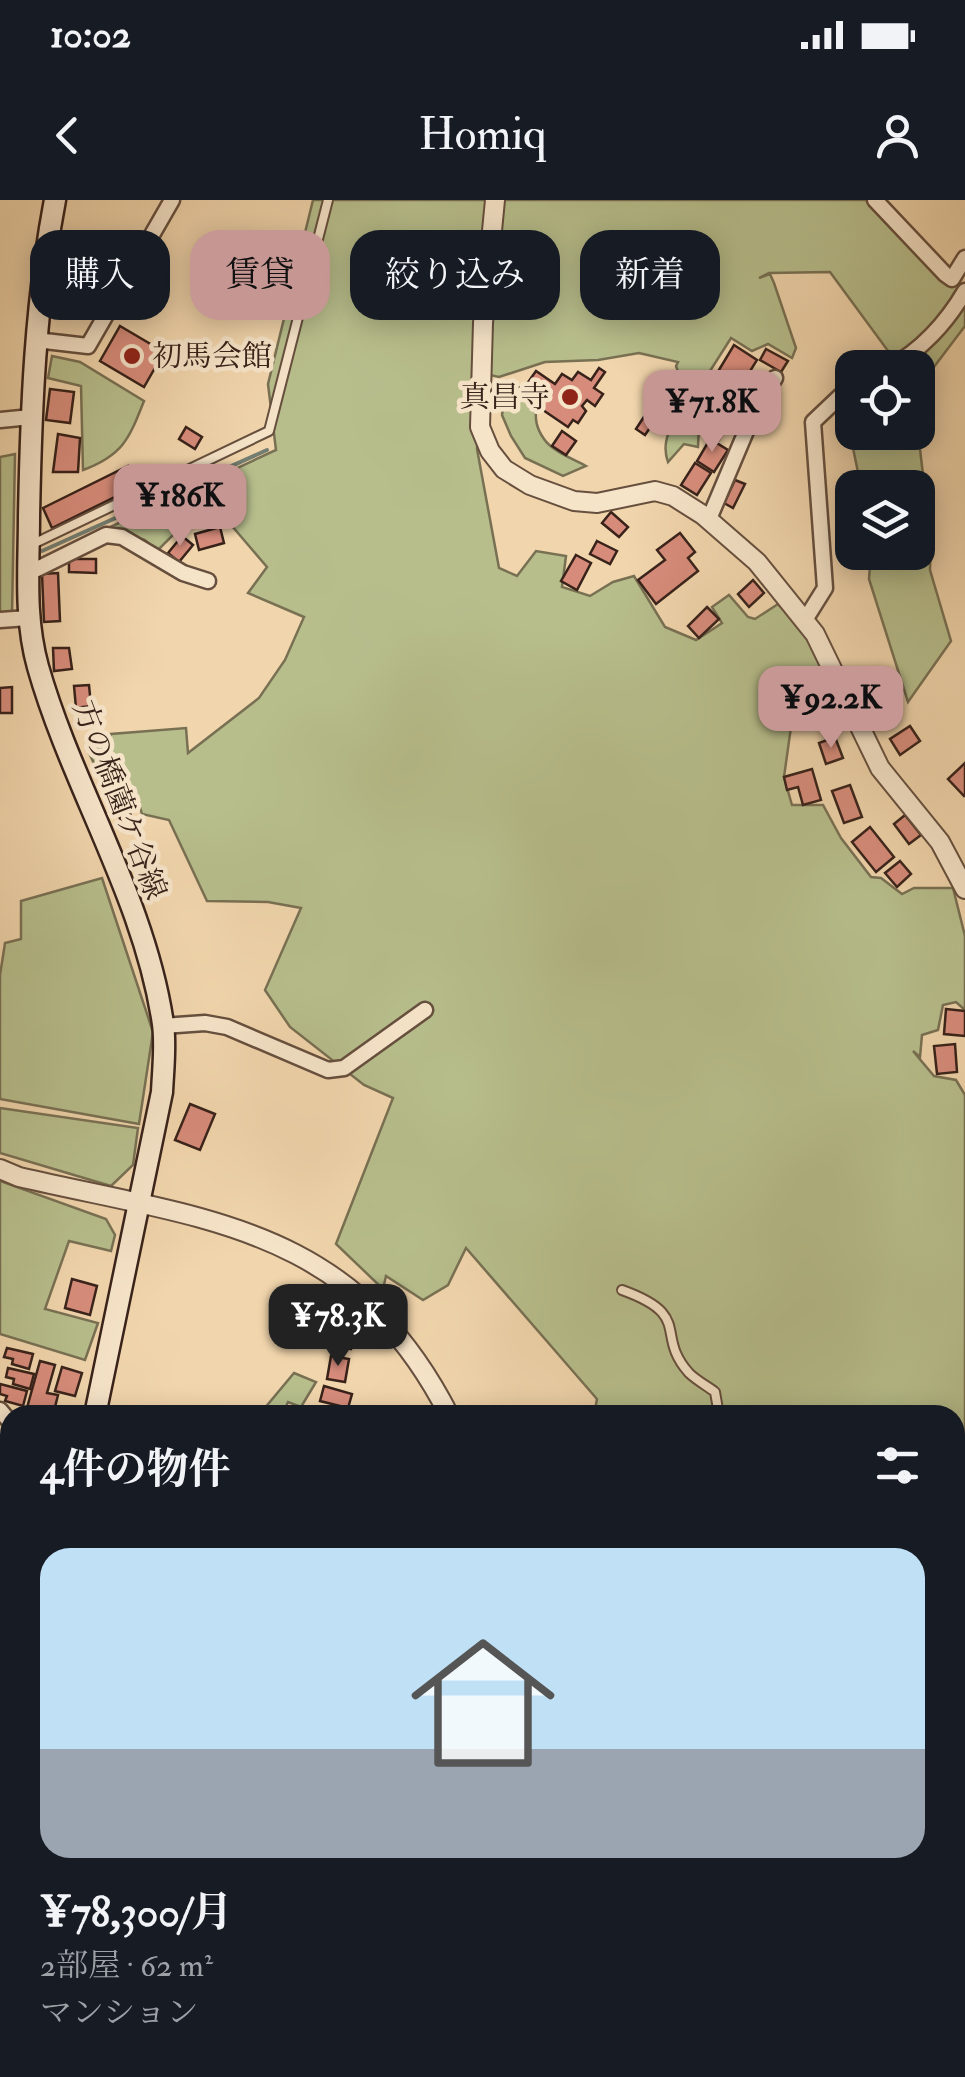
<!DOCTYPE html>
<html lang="ja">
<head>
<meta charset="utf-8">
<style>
	body { margin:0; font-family:"IM FELL Double Pica","Noto Serif JP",serif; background:#20242c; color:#f1f3f6; height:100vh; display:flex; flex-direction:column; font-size:38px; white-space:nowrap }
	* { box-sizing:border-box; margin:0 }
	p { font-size:32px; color:#9ea1a6 }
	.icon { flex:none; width:55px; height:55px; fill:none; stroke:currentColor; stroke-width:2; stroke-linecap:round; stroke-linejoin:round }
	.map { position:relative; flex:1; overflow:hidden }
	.details { position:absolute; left:0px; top:1205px; width:965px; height:672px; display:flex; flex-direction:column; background:#171b24; border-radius:30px 30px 0 0; box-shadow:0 5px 25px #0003 }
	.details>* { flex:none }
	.guide { position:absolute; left:30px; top:30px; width:905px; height:90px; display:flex; gap:20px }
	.controls { position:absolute; left:835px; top:150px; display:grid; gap:20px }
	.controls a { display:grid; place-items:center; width:100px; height:100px; border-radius:20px; background:#171b24; box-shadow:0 5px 25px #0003; font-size:50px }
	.price { position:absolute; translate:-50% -85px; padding:0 22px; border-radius:20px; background:#c59692; color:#111; font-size:32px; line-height:65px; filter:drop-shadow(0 2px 5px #0008) }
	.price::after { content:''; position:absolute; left:50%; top:60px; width:30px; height:22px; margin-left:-15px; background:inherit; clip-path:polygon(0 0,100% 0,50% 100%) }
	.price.active { background:#222; color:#fff }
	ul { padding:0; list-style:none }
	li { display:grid; align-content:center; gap:20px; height:530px; padding:0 40px }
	li span { display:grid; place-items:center; height:310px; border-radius:30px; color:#555 }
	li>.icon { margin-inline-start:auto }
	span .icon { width:180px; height:180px; fill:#fffc; stroke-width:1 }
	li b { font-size:42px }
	h2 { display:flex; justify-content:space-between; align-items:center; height:120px; padding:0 40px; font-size:42px }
	.tag { padding:0 35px; border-radius:30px; background:#171b24; box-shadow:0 5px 25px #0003; font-size:35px; line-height:90px }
	.tag.active { background:#c59692; color:#111 }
	.status { display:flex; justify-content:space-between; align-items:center; height:70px; padding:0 50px; background:#171b24; direction:ltr }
	.status svg { height:28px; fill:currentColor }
	header { display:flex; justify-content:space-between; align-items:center; height:130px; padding:0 40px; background:#171b24; font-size:45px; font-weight:600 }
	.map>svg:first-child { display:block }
	.green { fill:#b7be8c; stroke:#787053; stroke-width:2.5 }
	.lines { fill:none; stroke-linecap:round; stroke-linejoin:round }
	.stream { stroke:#737d70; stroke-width:4 }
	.building { fill:#d78c7b; stroke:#38221a; stroke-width:2.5 }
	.service-casing { stroke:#664f3e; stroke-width:12 }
	.minor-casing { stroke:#664f3e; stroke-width:19 }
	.tertiary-casing { stroke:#664f3e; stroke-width:22 }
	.secondary-casing { stroke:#38221a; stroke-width:25 }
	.path { stroke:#38221a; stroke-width:2.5; stroke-dasharray:2.5 5; stroke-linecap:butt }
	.service { stroke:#f6e4c9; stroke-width:8 }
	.minor { stroke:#f6e4c9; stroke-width:14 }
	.tertiary { stroke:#f6e4c9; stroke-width:18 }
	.secondary { stroke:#f6e4c9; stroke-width:20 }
	.poi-dot { fill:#8f2418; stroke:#f6e4c9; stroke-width:4 }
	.labels { text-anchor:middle; stroke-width:9; stroke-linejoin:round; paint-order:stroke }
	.poi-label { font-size:30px; fill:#38221a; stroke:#f6e4c9; text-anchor:start }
	.street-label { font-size:30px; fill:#38221a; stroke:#f6e4c9 }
</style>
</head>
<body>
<div class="status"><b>10:02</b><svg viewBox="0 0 49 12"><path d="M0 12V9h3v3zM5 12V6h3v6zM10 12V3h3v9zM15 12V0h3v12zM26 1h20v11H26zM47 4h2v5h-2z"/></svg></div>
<header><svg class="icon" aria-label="back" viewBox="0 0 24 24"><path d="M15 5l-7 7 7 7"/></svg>Homiq<svg class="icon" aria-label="person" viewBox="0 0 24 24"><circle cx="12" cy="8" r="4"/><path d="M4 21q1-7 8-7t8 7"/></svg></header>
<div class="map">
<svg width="965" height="1877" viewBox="0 0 965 1877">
	<rect width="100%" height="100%" fill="#f1d5ac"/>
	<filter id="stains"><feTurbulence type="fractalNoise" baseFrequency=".002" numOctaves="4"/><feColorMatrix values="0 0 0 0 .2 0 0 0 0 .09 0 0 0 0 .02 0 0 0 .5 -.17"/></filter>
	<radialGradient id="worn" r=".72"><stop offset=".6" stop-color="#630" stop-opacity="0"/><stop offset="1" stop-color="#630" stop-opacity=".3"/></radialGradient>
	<!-- green -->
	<g class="green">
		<path d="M313 0H874L960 86 943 119 965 90V126L918 188V168L893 167 894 159 830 72 769 73 759 78 770 74 774 83 796 148 792 158 768 144 752 151 731 138 696 193 707 209 699 225 698 247 684 244 668 262C659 238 677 221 681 199 684 187 680 177 676 166L678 162 639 153 598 160 545 162 499 177 481 173 477 249 499 368 517 376 536 351 566 356 562 387 590 396 613 382 634 376 665 427 696 440 722 423 712 407 729 395 748 417 755 419 778 404 803 428 823 467 797 484 784 577 792 605H823L841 638 871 677 881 678 902 694 914 688H953L965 736V810L956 802 943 805 938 830 922 835 920 857 913 851 934 876 956 880 965 895V1511L955 1508V1215H594L597 1199 466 1048 448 1085 423 1100 386 1076 383 1089 336 1044 393 898 364 885 290 827 265 790 301 708 268 702 207 701 169 620 142 614 134 587 108 592 87 549 109 545 111 534 186 528 188 553 259 498 285 460 304 417 248 393 267 367 226 319 185 323 157 351 145 340 108 328 276 250 268 184Z"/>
		<path d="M52 156 80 162 144 201C129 239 123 255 83 270L81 186 48 178Z"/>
		<path d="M507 181C555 203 523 209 544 239 552 251 573 259 586 266L563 276 525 258 511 236 502 215Z"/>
		<polygon points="852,188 852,232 918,232 931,343 930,370 951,441 908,502 869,379 871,353 918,352 918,288 861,287 842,194"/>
		<polygon points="15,254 12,414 0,413 0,257"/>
		<polygon points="102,678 153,832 139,924 0,899 0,775 5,743 21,739 21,701"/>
		<polygon points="0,908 138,928 133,965 111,986 0,953"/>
		<polygon points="0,981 106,1019 115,1035 111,1051 69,1041 45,1109 98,1123 85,1160 0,1134"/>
		<polygon points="294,1173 316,1182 301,1207 288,1202 282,1215 259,1215"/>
		<polygon points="0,1411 10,1413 10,1557 0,1556"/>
		<polygon points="955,1513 965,1517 965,1644 955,1638"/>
		<polygon points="965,1761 965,1877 657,1877 660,1868 955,1868 955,1766"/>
		<polygon points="250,1868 394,1868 397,1877 262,1877"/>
	</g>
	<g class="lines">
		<!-- stream -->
		<polyline class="stream" points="42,351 267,250"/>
	</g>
	<!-- building -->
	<g class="building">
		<polygon points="120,126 164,152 144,187 100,161"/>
		<polygon points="734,145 757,160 736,194 723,185 715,199 705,193"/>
		<polygon points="766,149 788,161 781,172 760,160"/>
		<polygon points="599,168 605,172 594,188 603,194 595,206 587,200 582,206 586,211 578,223 573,220 568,227 537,206 541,200 524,188 536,171 555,184 562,174 572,180 578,172 591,180"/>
		<polygon points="50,189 74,192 70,223 46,220"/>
		<polygon points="653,203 663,209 645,235 636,229"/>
		<polygon points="714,208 732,219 719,240 702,228"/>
		<polygon points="186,227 202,237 195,249 179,239"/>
		<polygon points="562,231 576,241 566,255 552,246"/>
		<polygon points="58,234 80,238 78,272 53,272"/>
		<polygon points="710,239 728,250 714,272 697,261"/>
		<polygon points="695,263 711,273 697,295 681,285"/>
		<polygon points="128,266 137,286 52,328 43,308"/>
		<polygon points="735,280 745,284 733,308 724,303"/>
		<polygon points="611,312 628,327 619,337 602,323"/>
		<polygon points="220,327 224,343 199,350 195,334"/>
		<polygon points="680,333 695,352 688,358 698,371 656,404 638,380 665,360 657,350"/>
		<polygon points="182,336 193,345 179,362 168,353"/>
		<polygon points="597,341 617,351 610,364 590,354"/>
		<polygon points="576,355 591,363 577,390 561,381"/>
		<polygon points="69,359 96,359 96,373 69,372"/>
		<polygon points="58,373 60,421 44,422 42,374"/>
		<polygon points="753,380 764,393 749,407 738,394"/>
		<polygon points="707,407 719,419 699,438 688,426"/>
		<polygon points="53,448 69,448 72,469 54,471"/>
		<polygon points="89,485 91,506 76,508 74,486"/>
		<polygon points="12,487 12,513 0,513 0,488"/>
		<polygon points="814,494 816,506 821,505 824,525 812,527 810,517 803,518 799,496"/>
		<polygon points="910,526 920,541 900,555 890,539"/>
		<polygon points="835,537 843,558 826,564 819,543"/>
		<polygon points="965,563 965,595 964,596 948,579"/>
		<polygon points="812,569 821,600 803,605 798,587 787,590 784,577"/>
		<polygon points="850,585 862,617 844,623 832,591"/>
		<polygon points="128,594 132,625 122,627 115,598"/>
		<polygon points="905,615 921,635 909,644 894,624"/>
		<polygon points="870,627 894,657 876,672 852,642"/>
		<polygon points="900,661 911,674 897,687 885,673"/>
		<polygon points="946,809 965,811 965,836 944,834"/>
		<polygon points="955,844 957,872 937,874 934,846"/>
		<polygon points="190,904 215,914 200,950 175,940"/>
		<polygon points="72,1079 97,1086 90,1115 65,1108"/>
		<polygon points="334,1128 354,1132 351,1149 330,1145"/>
		<polygon points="7,1148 33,1154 29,1169 12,1164 13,1159 4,1157"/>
		<polygon points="331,1156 349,1159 345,1182 327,1179"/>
		<polygon points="40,1161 55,1165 47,1193 58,1195 53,1215 25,1215"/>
		<polygon points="62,1167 82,1173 75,1196 55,1191"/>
		<polygon points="8,1168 34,1174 30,1189 13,1184 14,1179 6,1177"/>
		<polygon points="0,1184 27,1191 23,1206 5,1201 7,1196 0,1194"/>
		<polygon points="324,1186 352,1194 348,1208 320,1201"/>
		<polygon points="0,1370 10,1370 10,1405 0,1404"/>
		<polygon points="0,1687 10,1688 9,1719 0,1718"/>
	</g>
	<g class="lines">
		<defs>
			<g id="service">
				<polyline points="33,344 269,231 328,0"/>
				<path d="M622 1090C694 1116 654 1134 689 1173 696 1180 707 1186 715 1192L719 1215"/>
				<polyline points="955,1509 965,1513"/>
				<polyline points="33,1871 59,1877"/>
			</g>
			<g id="minor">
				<polyline points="875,0 945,74 952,79 965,58"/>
				<polyline points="36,140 88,146 172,0"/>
				<path d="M888 168C920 152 947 122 965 91"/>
				<polyline points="0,220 31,217"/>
				<polyline points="709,319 755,210 775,178"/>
				<polyline points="27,374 106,335 122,337 183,373 208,381"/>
				<polyline points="0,420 28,418"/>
				<polyline points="805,420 825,388 813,222 852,185"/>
				<polyline points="163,826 205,823 227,827 328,870 344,868 425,810"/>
				<polyline points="0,1210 10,1222"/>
				<polyline points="0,1569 10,1570"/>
				<polyline points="393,1868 395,1877"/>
			</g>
			<g id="tertiary">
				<polyline points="495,0 483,123 480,227 490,251 504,269 530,285 574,301 597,303 655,291 673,296 703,315 757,362 815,434 880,568 940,642 965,689"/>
				<path d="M0 969 19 977C205 1020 352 1025 449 1215"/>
				<polyline points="955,1664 965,1671"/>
			</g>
			<g id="secondary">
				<path d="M55 0C35 105 31 210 29 316 29 368 24 417 38 467 72 587 145 699 163 824 166 846 163 870 162 892L95 1215"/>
				<polyline points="28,1877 29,1868"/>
			</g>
		</defs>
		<!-- service casing -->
		<use href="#service" class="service-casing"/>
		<!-- minor casing -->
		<use href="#minor" class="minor-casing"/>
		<!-- tertiary casing -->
		<use href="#tertiary" class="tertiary-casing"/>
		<!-- secondary casing -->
		<use href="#secondary" class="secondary-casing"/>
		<!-- path -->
		<g class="path">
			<polyline points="521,1868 524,1877"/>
			<polyline points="531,1877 547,1868"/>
		</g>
		<!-- service -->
		<use href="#service" class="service"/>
		<!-- minor -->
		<use href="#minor" class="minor"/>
		<!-- tertiary -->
		<use href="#tertiary" class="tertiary"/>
		<!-- secondary -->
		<use href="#secondary" class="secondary"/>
	</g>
	<!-- markers -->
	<g class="poi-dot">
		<circle cx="132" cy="156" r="10"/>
		<circle cx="570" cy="197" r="10"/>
	</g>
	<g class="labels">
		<!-- poi labels -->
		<g class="poi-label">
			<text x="152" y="166">初馬会館</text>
			<text x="550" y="207" text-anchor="end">真昌寺</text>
		</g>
		<!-- street labels -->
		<g class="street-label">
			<text transform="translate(120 600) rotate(69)" y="10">方の橋薗ケ谷線</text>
		</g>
	</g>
	<rect width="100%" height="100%" filter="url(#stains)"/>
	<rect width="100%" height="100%" fill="url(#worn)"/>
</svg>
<div class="controls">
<a><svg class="icon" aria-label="locate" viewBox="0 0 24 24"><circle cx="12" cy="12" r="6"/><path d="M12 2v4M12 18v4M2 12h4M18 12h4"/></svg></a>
<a><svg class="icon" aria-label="layers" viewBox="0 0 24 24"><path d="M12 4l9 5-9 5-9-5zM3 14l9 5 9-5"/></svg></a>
</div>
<b class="price" style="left:712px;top:255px">¥71.8K</b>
<b class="price" style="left:180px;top:349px">¥186K</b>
<b class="price" style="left:831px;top:551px">¥92.2K</b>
<b class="price active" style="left:338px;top:1169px">¥78.3K</b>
<div class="guide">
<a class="tag">購入</a>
<a class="tag active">賃貸</a>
<a class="tag">絞り込み</a>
<a class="tag">新着</a>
</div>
<section class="details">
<h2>4件の物件<svg class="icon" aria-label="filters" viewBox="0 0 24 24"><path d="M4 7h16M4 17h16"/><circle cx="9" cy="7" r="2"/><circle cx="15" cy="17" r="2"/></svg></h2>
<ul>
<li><span style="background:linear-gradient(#bfe0f5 65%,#9aa5b1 0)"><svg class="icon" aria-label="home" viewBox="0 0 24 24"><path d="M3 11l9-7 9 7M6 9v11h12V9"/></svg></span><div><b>¥78,300/月</b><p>2部屋 · 62 m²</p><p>マンション</p></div></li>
</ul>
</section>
</div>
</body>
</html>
